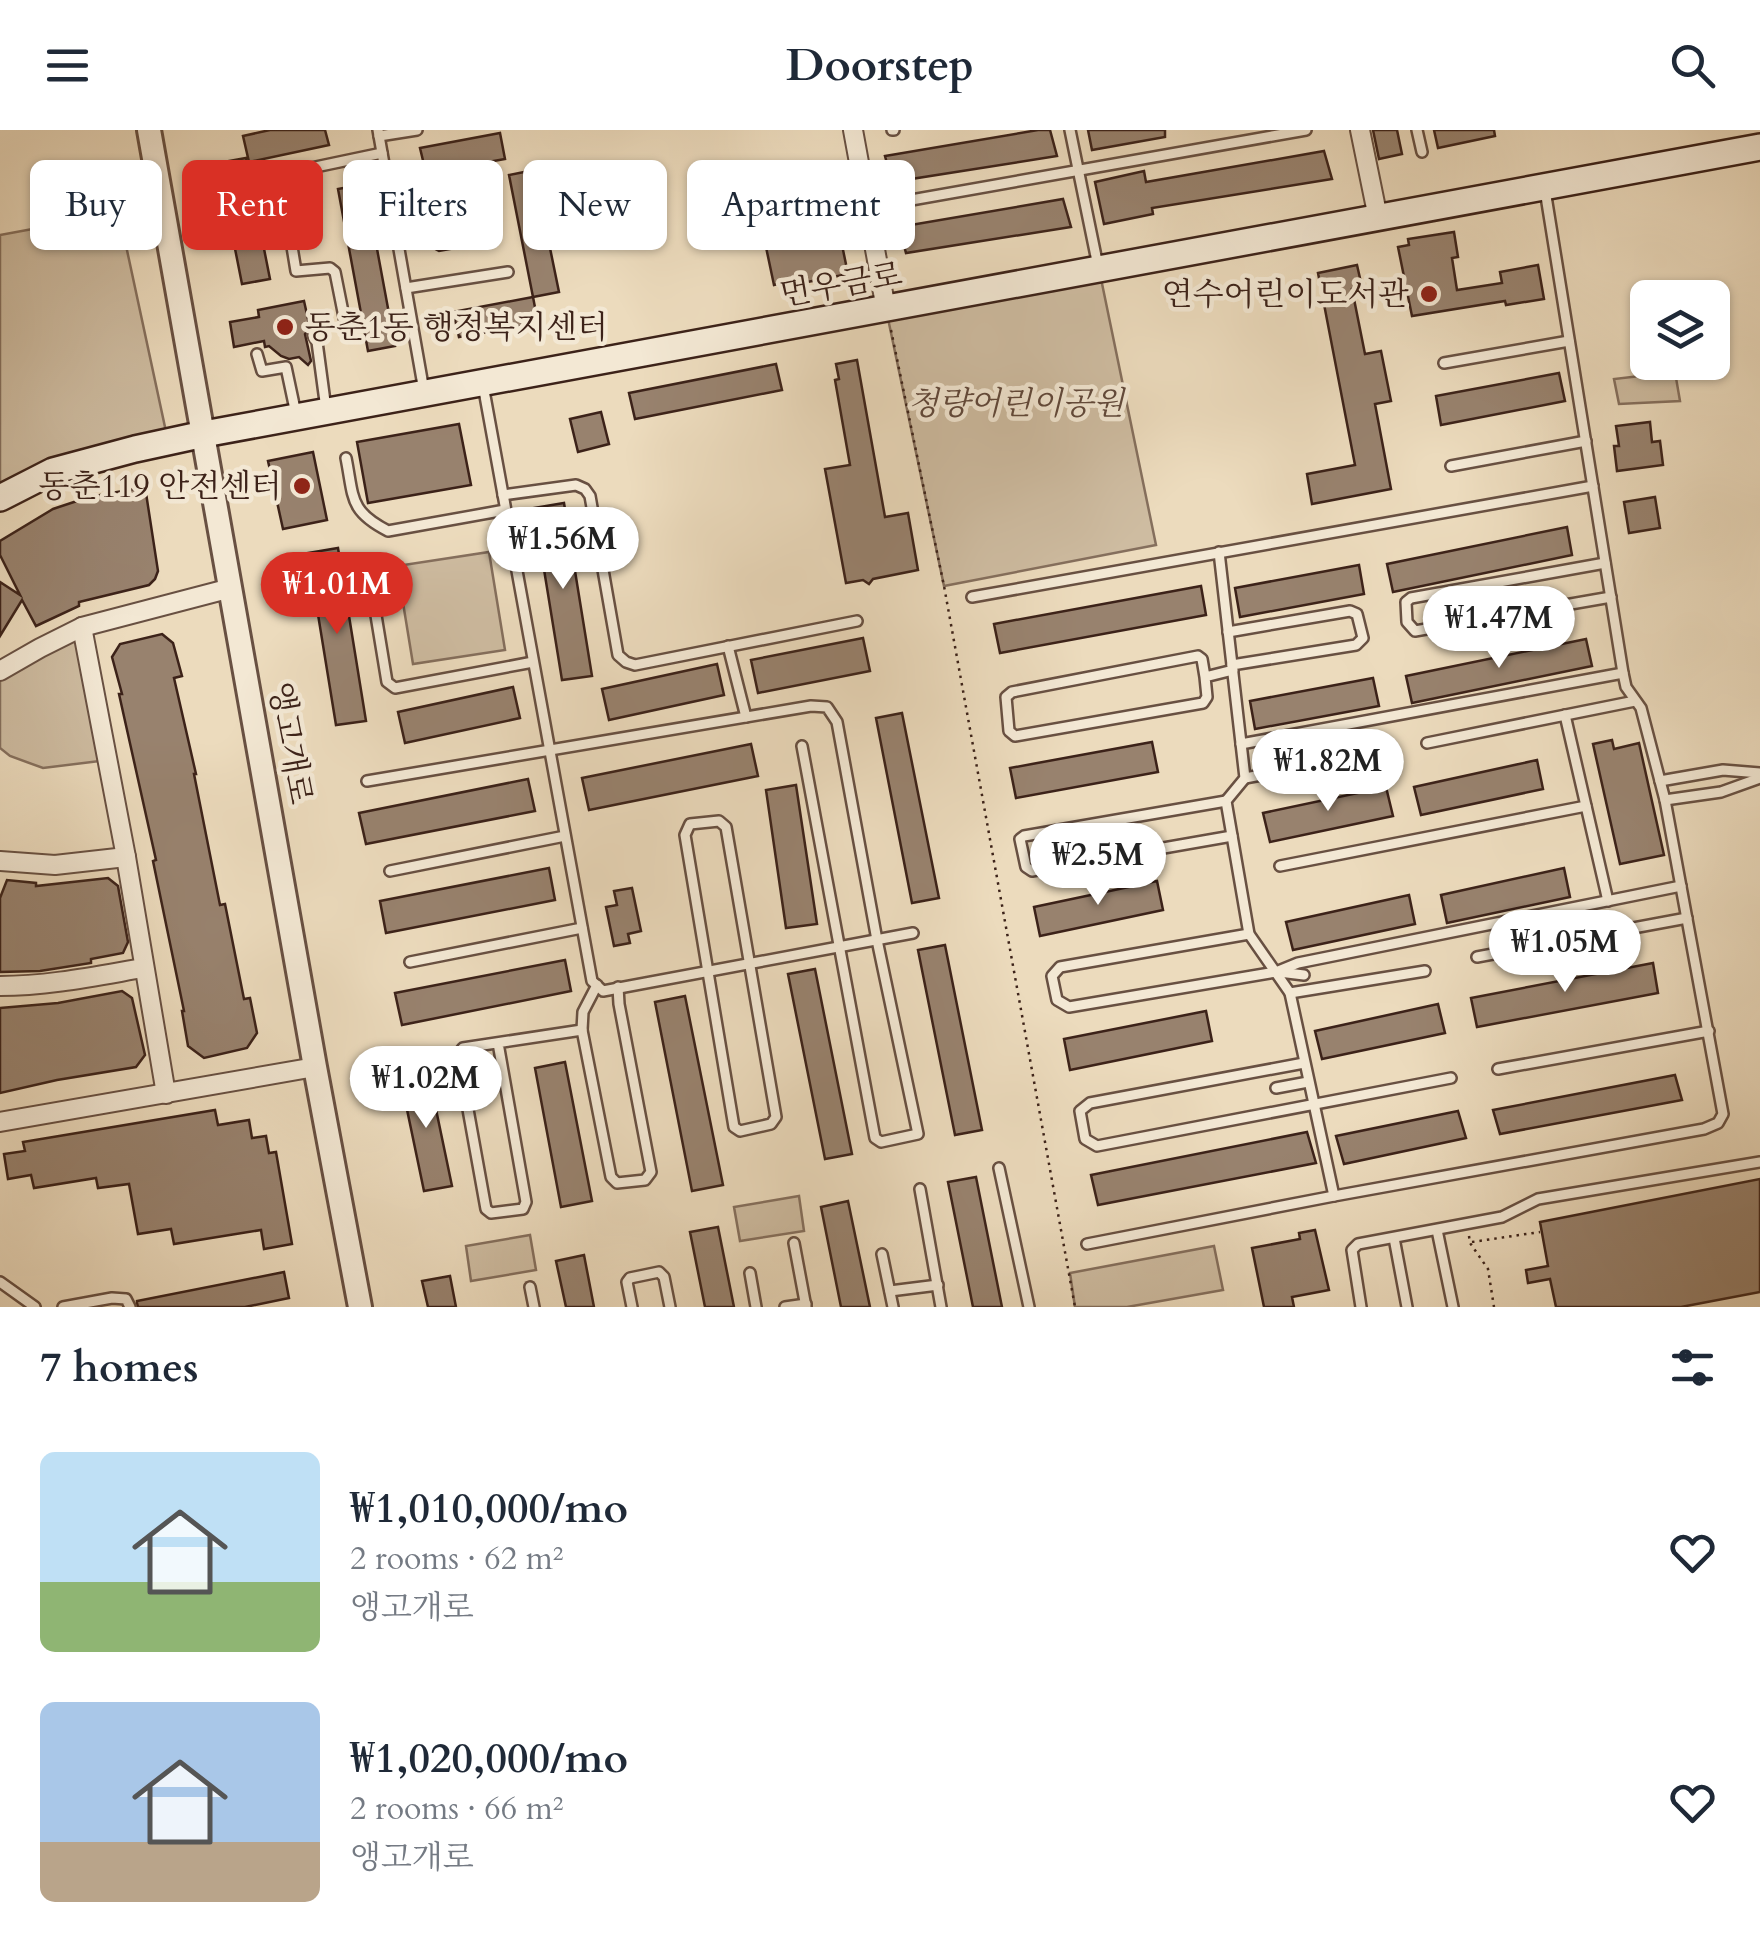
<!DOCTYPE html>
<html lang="en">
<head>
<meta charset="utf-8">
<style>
	body { margin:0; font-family:Cardo,"Noto Serif KR",serif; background:#f6f6f7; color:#1f2937; height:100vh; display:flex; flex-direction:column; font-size:38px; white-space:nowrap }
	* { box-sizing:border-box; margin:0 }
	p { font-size:32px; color:#747a83 }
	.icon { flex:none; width:55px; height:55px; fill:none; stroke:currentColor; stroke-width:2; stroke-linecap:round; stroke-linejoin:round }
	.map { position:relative; height:1177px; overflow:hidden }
	.panel { display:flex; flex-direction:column; background:#fff; flex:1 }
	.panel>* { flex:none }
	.top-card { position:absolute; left:30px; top:30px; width:1000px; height:90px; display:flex; gap:20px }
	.buttons { position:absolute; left:1630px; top:150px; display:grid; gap:20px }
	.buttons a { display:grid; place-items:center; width:100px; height:100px; border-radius:15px; background:#fff; box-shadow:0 2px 8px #0004; font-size:50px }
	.price { position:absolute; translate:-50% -85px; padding:0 22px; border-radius:35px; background:#fff; color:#222; font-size:32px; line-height:65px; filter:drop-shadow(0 2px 5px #0008) }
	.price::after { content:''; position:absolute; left:50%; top:60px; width:30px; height:22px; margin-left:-15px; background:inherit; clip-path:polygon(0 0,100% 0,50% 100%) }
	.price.selected { background:#d93025; color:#fff }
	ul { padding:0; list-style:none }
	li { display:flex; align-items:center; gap:30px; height:250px; padding:0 40px }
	li span { display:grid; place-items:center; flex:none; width:280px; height:200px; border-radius:15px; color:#555 }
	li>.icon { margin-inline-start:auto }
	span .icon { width:120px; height:120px; fill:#fffc; stroke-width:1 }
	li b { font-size:42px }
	h2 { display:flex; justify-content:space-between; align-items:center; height:120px; padding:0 40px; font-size:42px }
	.tag { padding:0 35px; border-radius:15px; background:#fff; box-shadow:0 2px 8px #0004; font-size:35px; line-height:90px }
	.tag.selected { background:#d93025; color:#fff }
	header { display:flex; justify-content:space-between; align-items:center; height:130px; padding:0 40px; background:#fff; font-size:45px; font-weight:800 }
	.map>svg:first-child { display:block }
	.green { fill:#cebca1; stroke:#856f5d; stroke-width:2.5 }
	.building { fill:#98826e; stroke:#3c2219; stroke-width:2.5 }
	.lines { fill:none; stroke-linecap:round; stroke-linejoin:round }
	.service-casing { stroke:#685042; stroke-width:14 }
	.minor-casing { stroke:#685042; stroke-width:22 }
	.tertiary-casing { stroke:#685042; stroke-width:28 }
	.secondary-casing { stroke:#3c2219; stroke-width:30 }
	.path { stroke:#3c2219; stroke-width:2.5; stroke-dasharray:2.5 5; stroke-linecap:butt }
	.service { stroke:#f3e8d4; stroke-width:9 }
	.minor { stroke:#f3e8d4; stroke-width:18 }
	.tertiary { stroke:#f3e8d4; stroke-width:22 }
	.secondary { stroke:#f3e8d4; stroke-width:25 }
	.poi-dot { fill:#8f2418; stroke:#f3e8d4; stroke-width:4 }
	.labels { text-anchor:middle; stroke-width:9; stroke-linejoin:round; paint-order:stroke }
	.street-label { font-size:32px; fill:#3c2219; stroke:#f3e8d4 }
	.poi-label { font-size:32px; fill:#3c2219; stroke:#f3e8d4; text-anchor:end }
	.park-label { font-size:32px; font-style:italic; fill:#60483b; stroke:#f3e8d4 }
</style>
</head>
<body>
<header><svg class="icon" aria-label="menu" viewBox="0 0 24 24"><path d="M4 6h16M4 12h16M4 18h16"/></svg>Doorstep<svg class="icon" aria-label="search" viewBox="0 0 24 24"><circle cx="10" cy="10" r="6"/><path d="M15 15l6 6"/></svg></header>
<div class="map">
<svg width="1760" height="1177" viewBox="0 0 1760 1177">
	<rect width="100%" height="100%" fill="#ecdbbd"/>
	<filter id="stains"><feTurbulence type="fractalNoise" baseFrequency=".002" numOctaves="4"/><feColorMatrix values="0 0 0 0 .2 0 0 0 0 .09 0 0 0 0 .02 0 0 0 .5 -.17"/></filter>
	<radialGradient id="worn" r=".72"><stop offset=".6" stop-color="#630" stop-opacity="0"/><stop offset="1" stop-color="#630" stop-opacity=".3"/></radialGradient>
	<!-- green -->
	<g class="green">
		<polygon points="119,83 168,311 0,368 0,105"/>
		<polygon points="1099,139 1156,415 944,456 886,179"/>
		<polygon points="1675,242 1680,271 1619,274 1614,249"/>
		<polygon points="489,422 505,520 413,534 397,436"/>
		<polygon points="82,497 108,630 43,638 10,626 0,618 0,541"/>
		<polygon points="799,1066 804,1101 740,1111 734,1077"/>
		<polygon points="530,1105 536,1140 471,1151 466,1116"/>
		<polygon points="1214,1116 1223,1160 1127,1177 1075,1177 1070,1143"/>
	</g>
	<!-- building -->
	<g class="building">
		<polygon points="270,0 325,0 329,15 249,32 243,6"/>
		<polygon points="1038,0 1050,0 1057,26 892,52 885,26"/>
		<polygon points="1088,0 1165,0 1165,7 1092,20"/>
		<polygon points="1373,0 1397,0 1402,24 1379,29"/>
		<polygon points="1434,0 1494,0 1495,6 1438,18"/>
		<polygon points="500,3 505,29 426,43 420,18"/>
		<polygon points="1324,21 1332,49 1152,78 1153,84 1104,94 1095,52 1144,41 1146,52"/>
		<polygon points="246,28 270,149 242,154 218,33"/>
		<polygon points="534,40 559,162 533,167 509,45"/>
		<polygon points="828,47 848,144 792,155 791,151 774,155 759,84 749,77 736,54 777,79 773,58"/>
		<polygon points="365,54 395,216 368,221 338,59"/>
		<polygon points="1063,69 1071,97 906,123 899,97"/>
		<polygon points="454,74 455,78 469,76 475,110 467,112 467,116 439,121 426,114 419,80"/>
		<polygon points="1454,102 1458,127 1452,128 1457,160 1502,153 1500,142 1538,135 1544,169 1506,175 1505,171 1412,186 1398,117 1409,115 1408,109"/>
		<polygon points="1357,135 1362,157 1352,159 1365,224 1381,221 1391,271 1375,274 1391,359 1312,374 1307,344 1355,335 1318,143"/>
		<polygon points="533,167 538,193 459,207 453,182"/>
		<polygon points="304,171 310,198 305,204 311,231 308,235 299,227 289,229 281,226 269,216 265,217 264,211 234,217 230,192 259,187 258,180"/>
		<polygon points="857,230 885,387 908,383 918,440 873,449 869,454 863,450 846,453 825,339 850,335 835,250 839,249 836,234"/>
		<polygon points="776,234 782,260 635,289 629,263"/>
		<polygon points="1559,243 1565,271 1441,295 1436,266"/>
		<polygon points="601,282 609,314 578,322 570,289"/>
		<polygon points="1650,292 1652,312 1660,311 1663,335 1617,341 1614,316 1619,316 1616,296"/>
		<polygon points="459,294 471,355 368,373 357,312"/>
		<polygon points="313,322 327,390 283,399 268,331"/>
		<polygon points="134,359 146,363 158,441 155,449 149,455 79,472 79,476 36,496 22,470 0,506 0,452 20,465 0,425 0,411 53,379 89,367"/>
		<polygon points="1655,367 1660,398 1629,403 1624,372"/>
		<polygon points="564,373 592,546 562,550 534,378"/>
		<polygon points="1567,397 1572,425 1393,462 1387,434"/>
		<polygon points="338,418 366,591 336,595 308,423"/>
		<polygon points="1359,435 1364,464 1240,487 1235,458"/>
		<polygon points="1201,456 1206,485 1000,523 994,494"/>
		<polygon points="162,504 173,513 182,546 174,548 196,644 194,644 220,775 225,774 244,869 250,868 257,903 247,918 204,928 188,916 182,881 184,881 153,731 156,730 119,564 122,564 112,527 120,514"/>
		<polygon points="863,508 870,541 758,563 751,530"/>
		<polygon points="1586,509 1592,536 1412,573 1406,546"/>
		<polygon points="717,534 724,565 609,590 602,559"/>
		<polygon points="1373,548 1379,576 1255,599 1250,571"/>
		<polygon points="513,557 520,588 405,613 398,582"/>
		<polygon points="902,583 939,768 912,773 876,588"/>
		<polygon points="1612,610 1614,619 1639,613 1664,725 1620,734 1593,614"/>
		<polygon points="1152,612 1158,642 1016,668 1010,638"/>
		<polygon points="751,614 758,646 589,680 582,648"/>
		<polygon points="1537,630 1543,659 1421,685 1414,657"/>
		<polygon points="528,649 535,681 366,714 359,683"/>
		<polygon points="796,655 817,794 786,798 766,660"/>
		<polygon points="1386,657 1393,686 1270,712 1263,683"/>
		<polygon points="549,738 555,770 386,803 380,771"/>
		<polygon points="1564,738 1570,767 1447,793 1441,765"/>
		<polygon points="108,748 118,756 119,762 128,812 123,823 91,829 91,833 40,841 0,842 0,768 7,750 36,753 36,756"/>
		<polygon points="1157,751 1163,780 1040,806 1034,777"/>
		<polygon points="632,758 641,801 628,804 630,813 614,816 606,777 617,775 614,761"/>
		<polygon points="1409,765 1415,794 1293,820 1286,792"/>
		<polygon points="945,815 982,1000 955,1005 918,820"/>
		<polygon points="565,830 571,861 402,895 395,863"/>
		<polygon points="1653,833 1658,863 1477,897 1471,868"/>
		<polygon points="815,839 852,1024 825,1029 788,844"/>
		<polygon points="122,861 132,868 145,925 136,937 57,950 0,963 0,878 58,873"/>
		<polygon points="685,866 723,1055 692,1061 655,872"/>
		<polygon points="1438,874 1445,903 1322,929 1315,901"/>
		<polygon points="1206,881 1212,911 1070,940 1064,909"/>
		<polygon points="565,932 592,1071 561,1077 535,938"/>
		<polygon points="428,941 452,1056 424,1061 400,946"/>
		<polygon points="1675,945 1682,970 1500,1004 1493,980"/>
		<polygon points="215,980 218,995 249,990 252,1008 266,1006 269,1023 276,1022 292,1114 264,1119 261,1100 174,1114 171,1099 138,1104 129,1054 98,1058 96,1048 34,1058 31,1045 8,1049 4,1024 25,1021 23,1012"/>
		<polygon points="1458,981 1466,1008 1344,1034 1336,1006"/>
		<polygon points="1307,1002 1316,1033 1098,1075 1091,1045"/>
		<polygon points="976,1047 1002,1177 973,1177 948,1052"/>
		<polygon points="1760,1049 1760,1162 1681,1177 1556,1177 1550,1149 1528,1153 1526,1140 1548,1136 1540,1092"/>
		<polygon points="848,1071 870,1177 841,1177 821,1077"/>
		<polygon points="718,1097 734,1177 705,1177 690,1102"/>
		<polygon points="1315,1100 1329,1160 1292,1167 1294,1177 1264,1177 1252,1118 1300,1109 1299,1103"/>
		<polygon points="584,1125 594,1177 566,1177 556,1131"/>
		<polygon points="284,1142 289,1168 245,1177 138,1177 137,1173 137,1171"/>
		<polygon points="450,1146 456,1177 428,1177 422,1151"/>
	</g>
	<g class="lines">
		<defs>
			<g id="service">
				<polyline points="378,0 424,261"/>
				<polyline points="892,0 894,0"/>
				<polyline points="1070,0 1098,136"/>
				<polyline points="1417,0 1422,22"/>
				<polyline points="379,6 417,0"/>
				<polyline points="900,72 1306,0"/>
				<polyline points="406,158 508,142"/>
				<polyline points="313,205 317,212 326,279"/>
				<polyline points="348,207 335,142 330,138 296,141 281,50 287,43 382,23"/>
				<polyline points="257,224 262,241 286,237 296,284"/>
				<polyline points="1444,233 1569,211"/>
				<polyline points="483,255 592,851 603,861 913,803"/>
				<path d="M346 328C354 368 349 381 388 401L505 380"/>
				<polyline points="1451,336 1586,311"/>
				<polyline points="503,365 576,355 585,359 590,366 618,525 626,532 635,535 857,491"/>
				<polyline points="1219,422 1245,648 1226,671 1249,804 1290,863 1334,1066"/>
				<polyline points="1605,433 1411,468 1406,472 1407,492 1415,501 1611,467"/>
				<polyline points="369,443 387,552 395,558 533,532"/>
				<polyline points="972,467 1593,356"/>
				<polyline points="1228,502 1350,481 1357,484 1363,508 1356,515 1232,535"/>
				<polyline points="728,516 746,587"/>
				<polyline points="1205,547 1207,567 1203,573 1015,606 1009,601 1006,567 1012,562 1198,526 1202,529 1205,547 1233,540"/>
				<polyline points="1565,585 1608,771"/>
				<polyline points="1427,613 1635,571"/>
				<polyline points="1241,614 1623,543"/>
				<polyline points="1245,648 1381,623"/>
				<polyline points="367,651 811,576 827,577 837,592 877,810 918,1004 881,1012 875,1008 802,616"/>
				<polyline points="1660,651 1723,640 1760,643"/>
				<polyline points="1665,670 1721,662 1760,648"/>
				<polyline points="1226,671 1024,706 1020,709 1026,737 1032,741 1232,706"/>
				<polygon points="719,691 726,697 776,987 771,994 740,1001 734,997 685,705 690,694"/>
				<polyline points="1280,736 1586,676"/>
				<polyline points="390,741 565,706"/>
				<polyline points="1249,804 1060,837 1052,846 1057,870 1069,877 1276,842 1298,833 1681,756"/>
				<polyline points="1477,827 1687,788"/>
				<polyline points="410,832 582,798"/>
				<polyline points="1279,842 1304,845"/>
				<polyline points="597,855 583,882 582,900 611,1047 617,1053 645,1050 651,1042 619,874 618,857"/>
				<polyline points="1290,863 1425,841"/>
				<polyline points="498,913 526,1072 523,1079 491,1083 486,1079 458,924 463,918 582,900"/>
				<polyline points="1304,933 1090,973 1080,981 1085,1009 1097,1016 1451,948"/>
				<polyline points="1498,939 1709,901"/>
				<polyline points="1276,958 1308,952"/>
				<polyline points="999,1038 1029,1177"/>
				<polyline points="920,1059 941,1177"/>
				<polyline points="1437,1100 1453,1177"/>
				<polyline points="1394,1108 1407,1177"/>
				<polyline points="794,1113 806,1177"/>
				<polyline points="1087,1114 1334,1066 1704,999 1718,993 1723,984 1665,670 1641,578 1626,557 1623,543 1545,60"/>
				<polyline points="882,1124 893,1177"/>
				<polyline points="750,1143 756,1177"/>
				<polyline points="0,1152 35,1177"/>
				<polyline points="530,1157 534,1177"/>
				<polyline points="890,1161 938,1155"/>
				<polyline points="63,1177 112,1168 126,1169 130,1177"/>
				<polyline points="632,1177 627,1152 630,1148 659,1142 664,1147 670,1177"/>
				<polyline points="785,1177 806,1174"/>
				<polyline points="1361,1177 1352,1120 1358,1114 1502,1087 1538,1069 1760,1032"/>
			</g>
			<g id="minor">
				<polyline points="853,0 886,179"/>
				<polyline points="1360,0 1378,88"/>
				<polyline points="82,497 126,727 166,964"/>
				<polyline points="0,541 40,518 82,497 231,458"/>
				<polyline points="0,731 55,735 126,727"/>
				<path d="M0 856C48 856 96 846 143 838"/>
				<polyline points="0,992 315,937"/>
			</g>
			<polyline id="tertiary" points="149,0 315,937 360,1177"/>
			<polyline id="secondary" points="0,368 53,341 135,319 204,304 1760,17"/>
		</defs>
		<!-- service casing -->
		<use href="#service" class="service-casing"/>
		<!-- minor casing -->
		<use href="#minor" class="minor-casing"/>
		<!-- tertiary casing -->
		<use href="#tertiary" class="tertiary-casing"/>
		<!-- secondary casing -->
		<use href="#secondary" class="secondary-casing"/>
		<!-- path -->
		<g class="path">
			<polyline points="891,200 944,456 1075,1177"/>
			<polyline points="1469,1106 1470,1113 1488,1139 1494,1177"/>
			<polyline points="1472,1112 1540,1102"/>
		</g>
		<!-- service -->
		<use href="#service" class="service"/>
		<!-- minor -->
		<use href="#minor" class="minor"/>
		<!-- tertiary -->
		<use href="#tertiary" class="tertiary"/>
		<!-- secondary -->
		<use href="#secondary" class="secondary"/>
	</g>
	<!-- markers -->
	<g class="poi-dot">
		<circle cx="1429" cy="164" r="10"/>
		<circle cx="285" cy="197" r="10"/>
		<circle cx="302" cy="356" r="10"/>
	</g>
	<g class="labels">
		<!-- street labels -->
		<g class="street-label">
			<text transform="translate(841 154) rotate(-10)" y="11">먼우금로</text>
			<text transform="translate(291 613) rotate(80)" y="11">앵고개로</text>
		</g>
		<!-- poi labels -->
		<g class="poi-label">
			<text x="1409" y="175">연수어린이도서관</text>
			<text x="305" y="208" text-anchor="start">동춘1동 행정복지센터</text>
			<text x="282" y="367">동춘119 안전센터</text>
		</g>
		<!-- park labels -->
		<g class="park-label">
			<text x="1016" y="284">청량어린이공원</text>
		</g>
	</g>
	<rect width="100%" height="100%" filter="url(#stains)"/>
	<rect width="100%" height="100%" fill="url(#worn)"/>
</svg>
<div class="buttons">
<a><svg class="icon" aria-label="layers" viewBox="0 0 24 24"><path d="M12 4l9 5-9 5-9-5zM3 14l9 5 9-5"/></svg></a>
</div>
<b class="price" style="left:563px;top:462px">₩1.56M</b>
<b class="price selected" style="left:337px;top:507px">₩1.01M</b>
<b class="price" style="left:1499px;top:541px">₩1.47M</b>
<b class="price" style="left:1328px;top:684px">₩1.82M</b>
<b class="price" style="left:1098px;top:778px">₩2.5M</b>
<b class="price" style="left:1565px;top:865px">₩1.05M</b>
<b class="price" style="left:426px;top:1001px">₩1.02M</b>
<div class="top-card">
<a class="tag">Buy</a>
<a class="tag selected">Rent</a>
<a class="tag">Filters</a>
<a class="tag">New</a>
<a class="tag">Apartment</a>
</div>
</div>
<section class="panel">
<h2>7 homes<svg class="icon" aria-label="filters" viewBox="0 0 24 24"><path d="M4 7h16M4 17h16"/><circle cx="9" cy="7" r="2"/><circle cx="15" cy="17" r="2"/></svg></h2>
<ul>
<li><span style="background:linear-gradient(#bfe0f5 65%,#8fb573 0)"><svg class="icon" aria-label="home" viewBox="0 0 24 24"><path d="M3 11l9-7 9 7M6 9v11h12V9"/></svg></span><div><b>₩1,010,000/mo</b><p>2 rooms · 62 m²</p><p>앵고개로</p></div><svg class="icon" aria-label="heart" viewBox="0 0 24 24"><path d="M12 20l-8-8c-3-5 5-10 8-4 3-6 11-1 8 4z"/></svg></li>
<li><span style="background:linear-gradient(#a9c7e8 70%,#b9a48a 0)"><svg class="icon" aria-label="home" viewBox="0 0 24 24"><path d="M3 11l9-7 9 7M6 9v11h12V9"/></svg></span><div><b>₩1,020,000/mo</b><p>2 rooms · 66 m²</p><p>앵고개로</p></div><svg class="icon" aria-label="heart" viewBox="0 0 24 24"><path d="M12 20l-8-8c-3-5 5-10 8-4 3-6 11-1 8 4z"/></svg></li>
</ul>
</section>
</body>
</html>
